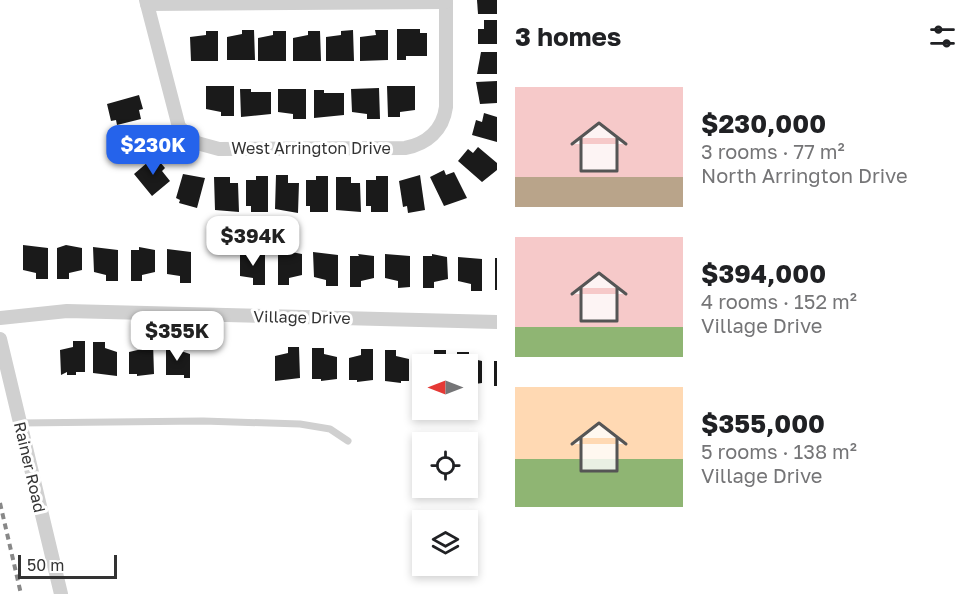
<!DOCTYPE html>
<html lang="en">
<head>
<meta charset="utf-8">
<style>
	body { margin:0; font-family:"Golos Text",sans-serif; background:#f6f6f6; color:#202124; height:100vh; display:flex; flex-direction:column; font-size:22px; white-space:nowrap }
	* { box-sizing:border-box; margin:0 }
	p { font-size:20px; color:#757577 }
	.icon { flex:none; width:33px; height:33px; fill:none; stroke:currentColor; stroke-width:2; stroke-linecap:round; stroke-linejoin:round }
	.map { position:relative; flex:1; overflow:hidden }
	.drawer { display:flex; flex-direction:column; background:#fff; width:480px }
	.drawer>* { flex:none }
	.needle { width:39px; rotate:270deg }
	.tools { position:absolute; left:412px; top:354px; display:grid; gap:12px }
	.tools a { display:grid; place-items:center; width:66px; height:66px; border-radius:0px; background:#fff; box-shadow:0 3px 9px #0003; font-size:30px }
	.scale { position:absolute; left:18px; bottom:15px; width:99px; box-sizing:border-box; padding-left:6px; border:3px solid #333; border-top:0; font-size:16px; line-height:21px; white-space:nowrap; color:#333; -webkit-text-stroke:4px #fff; paint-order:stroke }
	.price { position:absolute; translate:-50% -51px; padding:0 14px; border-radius:12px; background:#fff; color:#222; font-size:20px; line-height:39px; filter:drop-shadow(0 2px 3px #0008) }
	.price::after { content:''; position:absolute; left:50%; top:36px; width:18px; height:14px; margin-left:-9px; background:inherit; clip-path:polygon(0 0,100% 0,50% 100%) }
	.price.current { background:#2563eb; color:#fff }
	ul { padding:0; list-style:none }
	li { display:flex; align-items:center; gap:18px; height:150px; padding:0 18px }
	li span { display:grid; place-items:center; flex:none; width:168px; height:120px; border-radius:0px; color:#555 }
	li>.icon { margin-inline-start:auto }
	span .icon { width:72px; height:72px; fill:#fffc; stroke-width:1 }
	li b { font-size:26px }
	h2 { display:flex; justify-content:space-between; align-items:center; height:72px; padding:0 18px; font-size:26px }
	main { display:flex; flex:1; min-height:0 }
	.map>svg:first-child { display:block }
	.building { fill:#1a1a1a }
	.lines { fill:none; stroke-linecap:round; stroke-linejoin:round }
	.lane { stroke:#d0d0d0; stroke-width:7 }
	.street { stroke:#d0d0d0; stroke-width:14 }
	.rail { stroke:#888; stroke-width:4; stroke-dasharray:6 4.5; stroke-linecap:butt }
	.labels { text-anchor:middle; stroke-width:6; stroke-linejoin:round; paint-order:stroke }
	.street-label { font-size:16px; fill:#333; stroke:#fff }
</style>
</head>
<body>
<main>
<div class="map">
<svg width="497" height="594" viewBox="0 0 497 594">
	<rect width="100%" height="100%" fill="#fff"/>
	<!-- building -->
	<g class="building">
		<polygon points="477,0 497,0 497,14 478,14"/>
		<polygon points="484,20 497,20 497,44 478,44 478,29 484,29"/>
		<polygon points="397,29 420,29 420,33 427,33 427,56 406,56 406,60 397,60"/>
		<polygon points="242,30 254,30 255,60 227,60 227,37 242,34"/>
		<polygon points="353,30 354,61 326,61 326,37 341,35 341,31"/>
		<polygon points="375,30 388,30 388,60 360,61 360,37 376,35"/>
		<polygon points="206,31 218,31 218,61 191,61 190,37 206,35"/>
		<polygon points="273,31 286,31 286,61 258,61 258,38 273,35"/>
		<polygon points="308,31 320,31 321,61 293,61 293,38 308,35"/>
		<polygon points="481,52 497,52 497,74 477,74"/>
		<polygon points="497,81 497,103 480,104 476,82"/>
		<polygon points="206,86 234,86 234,116 221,116 221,112 206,109"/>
		<polygon points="387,86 415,86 415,110 400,112 400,117 388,117"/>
		<polygon points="379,88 380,119 367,119 367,114 352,112 351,89"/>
		<polygon points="240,89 251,89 251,92 271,92 271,114 241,117"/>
		<polygon points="278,89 306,89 306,119 293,119 293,114 278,112"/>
		<polygon points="314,90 324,90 324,93 344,93 344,115 314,118"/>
		<polygon points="139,95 143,109 139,110 141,119 117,125 116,120 111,121 107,104"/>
		<polygon points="484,113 497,117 497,142 472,135 476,120 482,122"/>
		<polygon points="142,127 146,136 150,134 156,146 128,160 115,141"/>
		<polygon points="478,147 497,163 497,170 482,182 458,161 468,149 473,153"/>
		<polygon points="155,156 165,168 162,171 170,181 152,196 134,174"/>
		<polygon points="444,170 446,175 454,172 467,198 444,206 430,177"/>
		<polygon points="183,174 205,178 197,208 179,203 180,200 176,198"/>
		<polygon points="276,175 288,175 288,183 299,183 298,213 275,209"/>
		<polygon points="420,175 425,210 408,213 407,206 403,207 399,181"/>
		<polygon points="256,176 268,176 268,212 251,212 251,206 246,206 246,180 256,180"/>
		<polygon points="316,176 328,176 328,212 310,212 310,206 306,206 306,180 316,180"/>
		<polygon points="376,176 388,176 388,212 371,212 371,206 366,206 366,180 376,180"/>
		<polygon points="214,177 230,177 230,183 238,183 239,212 215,210"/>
		<polygon points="336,177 351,177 351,183 360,183 361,212 336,210"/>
		<polygon points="23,245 48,248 48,279 36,279 36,273 23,270"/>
		<polygon points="66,245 82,248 82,270 69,273 69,279 57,279 57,248"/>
		<polygon points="93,247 118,250 118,281 106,281 106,275 94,272"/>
		<polygon points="139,247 155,250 155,272 142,275 142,281 131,281 131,250 139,250"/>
		<polygon points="167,249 191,252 191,283 180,283 180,276 167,274"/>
		<polygon points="240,251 265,254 265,285 253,285 253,278 240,276"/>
		<polygon points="286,251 302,254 302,275 289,278 289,285 278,285 278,253 286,253"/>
		<polygon points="313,252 338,255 338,286 326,286 326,280 314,277"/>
		<polygon points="358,254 374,256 374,278 361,281 361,287 350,287 350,256 359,256"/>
		<polygon points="385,254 410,256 410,287 398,288 398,281 385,278"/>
		<polygon points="432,254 447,257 448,279 434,282 434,288 423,288 423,256 432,256"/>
		<polygon points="458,257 482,259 482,291 471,291 471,284 458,281"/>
		<rect x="495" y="258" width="2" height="32"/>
		<polygon points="73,341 85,341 85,372 76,372 76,375 67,375 67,372 61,375 60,350 73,347"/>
		<polygon points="93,342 105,342 105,348 117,352 117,376 93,373"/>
		<polygon points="142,342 153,342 154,374 137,376 137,374 129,374 129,352 142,349"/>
		<polygon points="166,344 178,344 178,350 190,354 190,378 184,378 184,375 166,375"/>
		<polygon points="288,347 299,347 300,378 275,381 275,356 288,353"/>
		<polygon points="312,348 324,348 324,354 337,357 337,379 321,381 321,379 312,379"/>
		<polygon points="361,349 373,349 373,380 357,382 357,380 349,380 349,358 361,355"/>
		<polygon points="385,350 396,350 396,356 409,359 409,381 401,381 401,383 385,381"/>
		<polygon points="434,350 446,350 446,364 421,364 421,359 434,356"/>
		<polygon points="457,352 469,352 469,358 482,361 482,383 468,385 468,364 457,364"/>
		<rect x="494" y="361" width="3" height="25"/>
	</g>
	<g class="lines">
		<!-- lane -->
		<polyline class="lane" points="20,423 203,421 300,424 330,429 348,441"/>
		<!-- street -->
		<g class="street">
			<path d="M146 0 179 127 197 143 219 149 405 148C427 144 443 130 446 107V0"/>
			<polyline points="147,4 446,2"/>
			<polyline points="0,318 67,311 497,322"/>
			<polyline points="0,339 61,594"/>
		</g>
		<!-- rail -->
		<polyline class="rail" points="0,503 21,594"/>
	</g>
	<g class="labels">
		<!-- street labels -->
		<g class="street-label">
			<text x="311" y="154">West Arrington Drive</text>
			<text transform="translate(302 317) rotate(1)" y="6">Village Drive</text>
			<text transform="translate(30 467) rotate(77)" y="6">Rainer Road</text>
		</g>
	</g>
</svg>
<div class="tools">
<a><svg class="needle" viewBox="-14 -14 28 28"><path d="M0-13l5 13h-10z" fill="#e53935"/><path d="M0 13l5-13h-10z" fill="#757577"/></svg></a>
<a><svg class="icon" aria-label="locate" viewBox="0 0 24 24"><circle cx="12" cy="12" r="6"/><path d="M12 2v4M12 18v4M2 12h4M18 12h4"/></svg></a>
<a><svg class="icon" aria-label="layers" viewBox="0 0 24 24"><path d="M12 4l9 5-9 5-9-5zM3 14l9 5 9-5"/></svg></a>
</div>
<div class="scale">50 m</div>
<b class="price current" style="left:153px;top:176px">$230K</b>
<b class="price" style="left:253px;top:267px">$394K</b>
<b class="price" style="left:177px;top:362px">$355K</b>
</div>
<section class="drawer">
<h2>3 homes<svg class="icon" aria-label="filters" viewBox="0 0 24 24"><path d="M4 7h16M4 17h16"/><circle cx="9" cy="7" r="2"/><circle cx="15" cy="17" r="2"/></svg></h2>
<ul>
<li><span style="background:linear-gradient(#f6c9c9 75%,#b9a48a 0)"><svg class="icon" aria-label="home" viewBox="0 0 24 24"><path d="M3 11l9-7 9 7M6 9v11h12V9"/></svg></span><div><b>$230,000</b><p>3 rooms · 77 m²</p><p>North Arrington Drive</p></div></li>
<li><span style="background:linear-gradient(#f6c9c9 75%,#8fb573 0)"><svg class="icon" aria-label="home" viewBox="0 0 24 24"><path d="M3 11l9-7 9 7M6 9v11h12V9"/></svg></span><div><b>$394,000</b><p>4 rooms · 152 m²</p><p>Village Drive</p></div></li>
<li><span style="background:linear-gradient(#ffd9b3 60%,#8fb573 0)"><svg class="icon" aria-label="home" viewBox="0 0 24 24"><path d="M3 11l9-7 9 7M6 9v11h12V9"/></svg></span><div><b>$355,000</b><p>5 rooms · 138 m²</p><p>Village Drive</p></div></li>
</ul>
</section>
</main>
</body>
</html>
